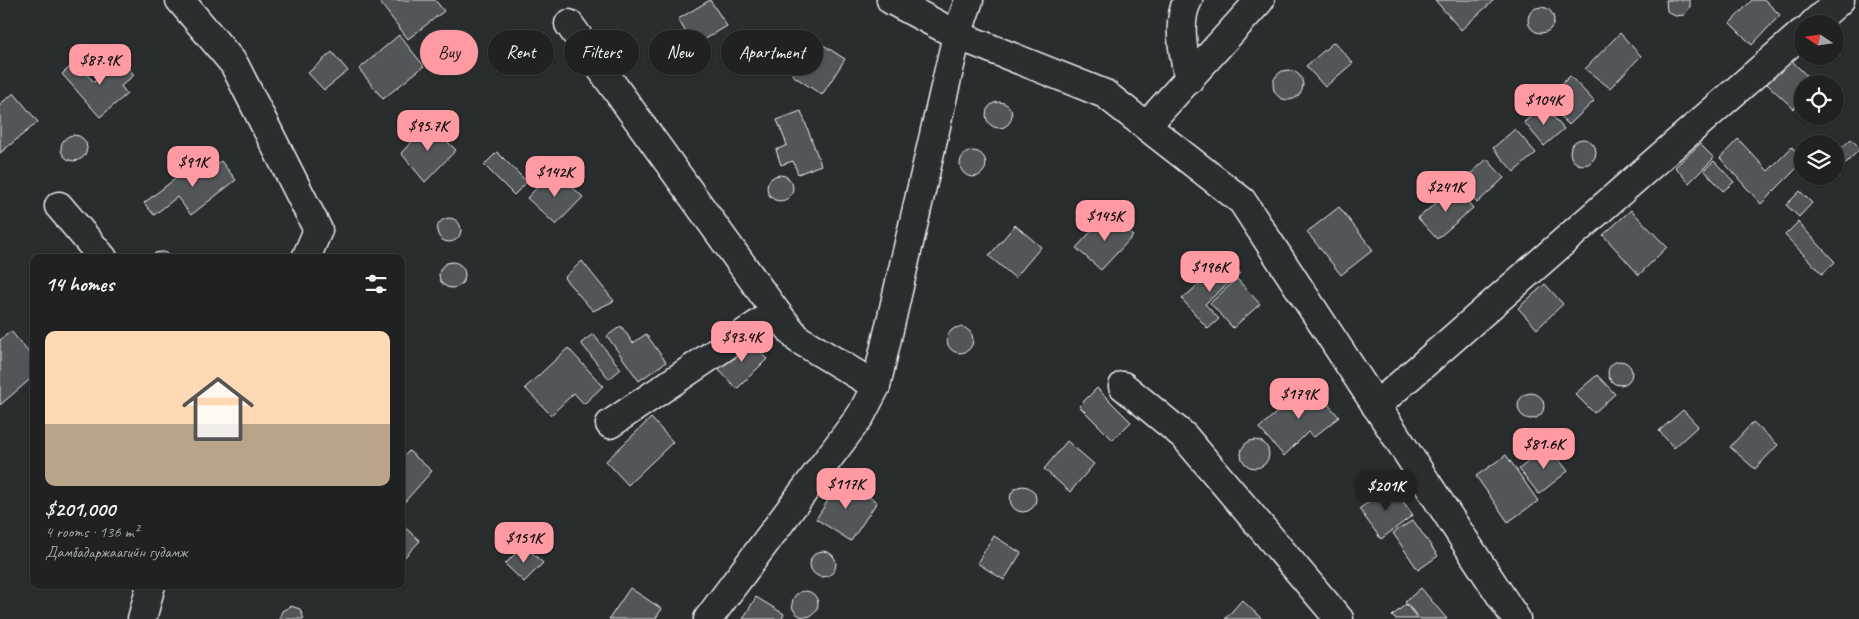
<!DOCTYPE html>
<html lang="en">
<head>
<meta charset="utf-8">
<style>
	body { margin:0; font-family:Caveat,sans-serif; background:#282a2a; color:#f1f3f6; height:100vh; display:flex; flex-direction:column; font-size:19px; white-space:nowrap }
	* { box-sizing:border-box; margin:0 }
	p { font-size:16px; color:#a2a4a5 }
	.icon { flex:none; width:28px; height:28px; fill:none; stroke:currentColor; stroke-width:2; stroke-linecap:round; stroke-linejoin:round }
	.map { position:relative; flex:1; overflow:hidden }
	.drawer { position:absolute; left:30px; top:254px; width:375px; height:335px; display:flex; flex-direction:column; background:#202222; border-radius:10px; box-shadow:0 1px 4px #0004,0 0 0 1px #3d3f40 }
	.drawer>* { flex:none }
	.hud { position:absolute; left:420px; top:30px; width:475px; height:45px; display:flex; gap:10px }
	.needle { width:32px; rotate:283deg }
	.controls { position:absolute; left:1794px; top:15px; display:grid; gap:10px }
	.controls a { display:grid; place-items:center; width:50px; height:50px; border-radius:50%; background:#202222; box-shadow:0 1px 4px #0004,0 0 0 1px #3d3f40; font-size:25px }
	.price { position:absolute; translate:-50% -42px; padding:0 11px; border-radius:10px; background:#ff9aa2; color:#111; font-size:16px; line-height:32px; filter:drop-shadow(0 1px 2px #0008) }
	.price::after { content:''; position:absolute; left:50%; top:30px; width:15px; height:11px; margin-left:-8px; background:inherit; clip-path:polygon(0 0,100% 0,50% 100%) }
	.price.active { background:#222; color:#fff }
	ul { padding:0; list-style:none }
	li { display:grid; align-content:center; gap:10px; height:265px; padding:0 15px }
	li span { display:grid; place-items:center; height:155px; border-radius:10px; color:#555 }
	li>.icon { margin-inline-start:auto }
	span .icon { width:90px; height:90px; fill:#fffc; stroke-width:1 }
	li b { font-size:21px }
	h2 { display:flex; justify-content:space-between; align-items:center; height:60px; padding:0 15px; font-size:21px }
	.chip { padding:0 18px; border-radius:22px; background:#202222; box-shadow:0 1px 4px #0004,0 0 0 1px #3d3f40; font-size:18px; line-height:45px }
	.chip.active { background:#ff9aa2; color:#111 }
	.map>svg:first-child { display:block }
	.building { fill:#535759; stroke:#e8f1f8 }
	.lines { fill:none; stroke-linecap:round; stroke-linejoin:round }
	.minor-casing { stroke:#e8f1f8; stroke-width:31 }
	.major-casing { stroke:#e8f1f8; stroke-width:31 }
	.minor { stroke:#2a2d2e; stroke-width:28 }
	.major { stroke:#2a2d2e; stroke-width:28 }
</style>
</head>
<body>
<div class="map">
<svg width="1859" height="619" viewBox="0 0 1859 619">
	<rect width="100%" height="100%" fill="#2a2d2e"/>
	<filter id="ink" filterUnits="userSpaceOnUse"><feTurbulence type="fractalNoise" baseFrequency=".02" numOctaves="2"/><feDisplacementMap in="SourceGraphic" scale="10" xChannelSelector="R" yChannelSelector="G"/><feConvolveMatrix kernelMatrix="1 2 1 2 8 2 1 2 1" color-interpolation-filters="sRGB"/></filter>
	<g filter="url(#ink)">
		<!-- building -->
		<g class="building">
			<polygon points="378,0 435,0 444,11 408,39"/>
			<polygon points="710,0 727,26 694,46 678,19"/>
			<polygon points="1435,0 1494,0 1461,30"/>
			<polygon points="1666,0 1690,0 1690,7 1684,15 1675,16 1667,11"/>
			<polygon points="1752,0 1765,0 1780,15 1752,45 1730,23"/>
			<circle cx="1541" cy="20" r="13"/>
			<polygon points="1620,33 1641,56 1610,88 1585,69"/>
			<polygon points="399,35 424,66 383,99 359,69"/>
			<polygon points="814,39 845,59 822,95 792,75"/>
			<polygon points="1334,42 1353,63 1325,87 1306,66"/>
			<polygon points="332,52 348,71 324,90 308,73"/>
			<polygon points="121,59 134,75 121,86 127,94 100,117 62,74 76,62 94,82"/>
			<polygon points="1790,59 1815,84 1802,84 1802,99 1794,109 1767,84"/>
			<circle cx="1288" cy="85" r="15"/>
			<polygon points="1570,76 1594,101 1569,125 1545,100"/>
			<polygon points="14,93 38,122 0,153 0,104"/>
			<circle cx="999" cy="115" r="13"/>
			<polygon points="1544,106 1564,129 1544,146 1524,122"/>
			<polygon points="801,111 821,165 798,174 793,161 781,165 776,150 787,145 777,120"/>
			<polygon points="429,124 456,150 425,182 401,153"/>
			<polygon points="1515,129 1536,153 1514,172 1493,148"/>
			<circle cx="74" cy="148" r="13"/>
			<polygon points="1738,139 1768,171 1792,147 1802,159 1802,163 1761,204 1720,158"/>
			<polygon points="1851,139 1859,147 1859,150 1837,172 1835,170 1835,154"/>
			<circle cx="1583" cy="152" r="13"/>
			<polygon points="1700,144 1714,158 1689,183 1675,167"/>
			<circle cx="973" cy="164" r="13"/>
			<polygon points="497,152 527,182 514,195 484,165"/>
			<polygon points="1487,159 1504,178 1477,203 1460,183"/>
			<polygon points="198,161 206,172 221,161 236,180 191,215 177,197 154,215 144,203"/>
			<polygon points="1714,161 1734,182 1723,191 1704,170"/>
			<polygon points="554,170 583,197 556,225 527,198"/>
			<circle cx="780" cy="188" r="13"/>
			<polygon points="1455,187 1473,208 1437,239 1418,218"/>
			<polygon points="1800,191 1812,203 1799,217 1786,205"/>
			<polygon points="1339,207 1373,250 1341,275 1307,232"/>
			<polygon points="1631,210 1667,247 1639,275 1603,235"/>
			<polygon points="1108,213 1133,236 1101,270 1076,248"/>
			<circle cx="449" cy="230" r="12"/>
			<polygon points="1798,222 1835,262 1822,274 1785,235"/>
			<polygon points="1015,225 1041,247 1015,278 989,256"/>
			<polygon points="160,252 165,252 171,258 150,258 155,253"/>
			<polygon points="1227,260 1240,273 1205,304 1219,319 1208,329 1182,299"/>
			<polygon points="582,261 614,301 593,311 564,278"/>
			<circle cx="452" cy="275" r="13"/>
			<polygon points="1237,279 1260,304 1233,328 1210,303"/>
			<polygon points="1545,284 1563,304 1537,329 1518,308"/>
			<polygon points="621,326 633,343 646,334 666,362 639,381 607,336"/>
			<circle cx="960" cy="340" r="13"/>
			<polygon points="11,331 34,359 34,376 0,405 0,340"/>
			<polygon points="593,334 621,369 609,379 581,343"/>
			<polygon points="746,338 767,359 737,389 717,368"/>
			<polygon points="568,348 603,386 584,404 574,393 551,415 525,388"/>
			<circle cx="1620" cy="373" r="12"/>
			<polygon points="1597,375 1615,394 1594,413 1575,394"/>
			<polygon points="1310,383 1339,417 1314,437 1308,432 1284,456 1259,428"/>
			<polygon points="1097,388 1131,422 1113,440 1079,406"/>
			<circle cx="1531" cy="406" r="13"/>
			<polygon points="1683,410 1698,426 1674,448 1659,431"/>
			<polygon points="651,418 673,442 628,485 606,461"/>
			<polygon points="1753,422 1778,445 1755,469 1730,447"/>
			<circle cx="1255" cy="454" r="14"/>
			<polygon points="1067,441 1094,464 1070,492 1044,469"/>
			<polygon points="1548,446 1568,471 1539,494 1519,469"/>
			<polygon points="409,451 432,471 401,506 401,459"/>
			<polygon points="1506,455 1538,501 1508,522 1476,476"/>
			<polygon points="842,479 877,502 851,541 816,519"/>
			<polygon points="1391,485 1413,515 1381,539 1359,509"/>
			<circle cx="1023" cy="499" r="13"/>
			<polygon points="1413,520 1438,556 1418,570 1393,533"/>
			<polygon points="401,524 420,541 401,561"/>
			<polygon points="994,536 1021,553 1004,580 977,563"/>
			<polygon points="524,545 543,563 524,582 505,564"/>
			<circle cx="823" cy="564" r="13"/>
			<polygon points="630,588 662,609 655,619 609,619"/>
			<polygon points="1421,588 1447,619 1420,619 1405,602"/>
			<circle cx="805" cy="604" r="13"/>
			<polygon points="756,597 784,614 782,619 743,619"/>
			<polygon points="1242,600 1262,619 1225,619"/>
			<polygon points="1406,604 1418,619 1395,619 1392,616"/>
			<polygon points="291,606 300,609 304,619 279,619 282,611"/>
		</g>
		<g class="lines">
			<defs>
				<g id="minor">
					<polyline points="180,0 234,64 318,230 306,258"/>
					<path d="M1188 0C1176 21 1184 57 1189 80"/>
					<polyline points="569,24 776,312 798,339 876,386"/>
					<polyline points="1813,24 1840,0"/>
					<polyline points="1146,126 1260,0"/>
					<polyline points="59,206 103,258"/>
					<polyline points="1123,386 1184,436 1339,619"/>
					<polyline points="1376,406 1802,33"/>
					<polyline points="610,424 776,312"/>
					<polyline points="142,619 151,585"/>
					<polyline points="708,619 861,415 876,386 957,35 969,0"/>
				</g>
				<polyline id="major" points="891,0 957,35 1105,94 1242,201 1516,619"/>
			</defs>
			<!-- minor casing -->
			<use href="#minor" class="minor-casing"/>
			<!-- major casing -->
			<use href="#major" class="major-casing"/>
			<!-- minor -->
			<use href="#minor" class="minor"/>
			<!-- major -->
			<use href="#major" class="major"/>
		</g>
	</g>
</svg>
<div class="controls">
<a><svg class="needle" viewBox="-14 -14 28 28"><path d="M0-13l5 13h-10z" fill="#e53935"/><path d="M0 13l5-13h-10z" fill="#a2a4a5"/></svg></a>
<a><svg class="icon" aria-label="locate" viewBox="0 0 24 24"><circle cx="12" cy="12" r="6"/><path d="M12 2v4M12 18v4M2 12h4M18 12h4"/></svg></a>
<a><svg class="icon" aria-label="layers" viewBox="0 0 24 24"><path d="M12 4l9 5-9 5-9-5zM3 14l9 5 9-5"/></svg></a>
</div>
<b class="price" style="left:100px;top:86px">$87.9K</b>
<b class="price" style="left:1544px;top:126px">$104K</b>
<b class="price" style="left:428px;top:152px">$95.7K</b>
<b class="price" style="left:193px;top:188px">$91K</b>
<b class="price" style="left:555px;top:198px">$142K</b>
<b class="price" style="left:1446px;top:213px">$241K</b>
<b class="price" style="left:1105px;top:242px">$145K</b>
<b class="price" style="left:1210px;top:293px">$196K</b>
<b class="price" style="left:742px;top:363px">$93.4K</b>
<b class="price" style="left:1299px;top:420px">$179K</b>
<b class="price" style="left:1544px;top:470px">$81.6K</b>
<b class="price" style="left:846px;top:510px">$117K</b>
<b class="price active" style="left:1386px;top:512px">$201K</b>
<b class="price" style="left:524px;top:564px">$151K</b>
<div class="hud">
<a class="chip active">Buy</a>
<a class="chip">Rent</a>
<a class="chip">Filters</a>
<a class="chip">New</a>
<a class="chip">Apartment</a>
</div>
<section class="drawer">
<h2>14 homes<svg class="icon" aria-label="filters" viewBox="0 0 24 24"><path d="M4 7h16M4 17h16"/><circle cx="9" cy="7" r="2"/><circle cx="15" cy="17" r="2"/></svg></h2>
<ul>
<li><span style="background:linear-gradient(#ffd9b3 60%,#b9a48a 0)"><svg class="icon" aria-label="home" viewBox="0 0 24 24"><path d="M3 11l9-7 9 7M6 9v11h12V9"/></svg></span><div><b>$201,000</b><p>4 rooms · 136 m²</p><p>Дамбадаржаагийн гудамж</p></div></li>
</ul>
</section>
</div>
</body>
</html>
